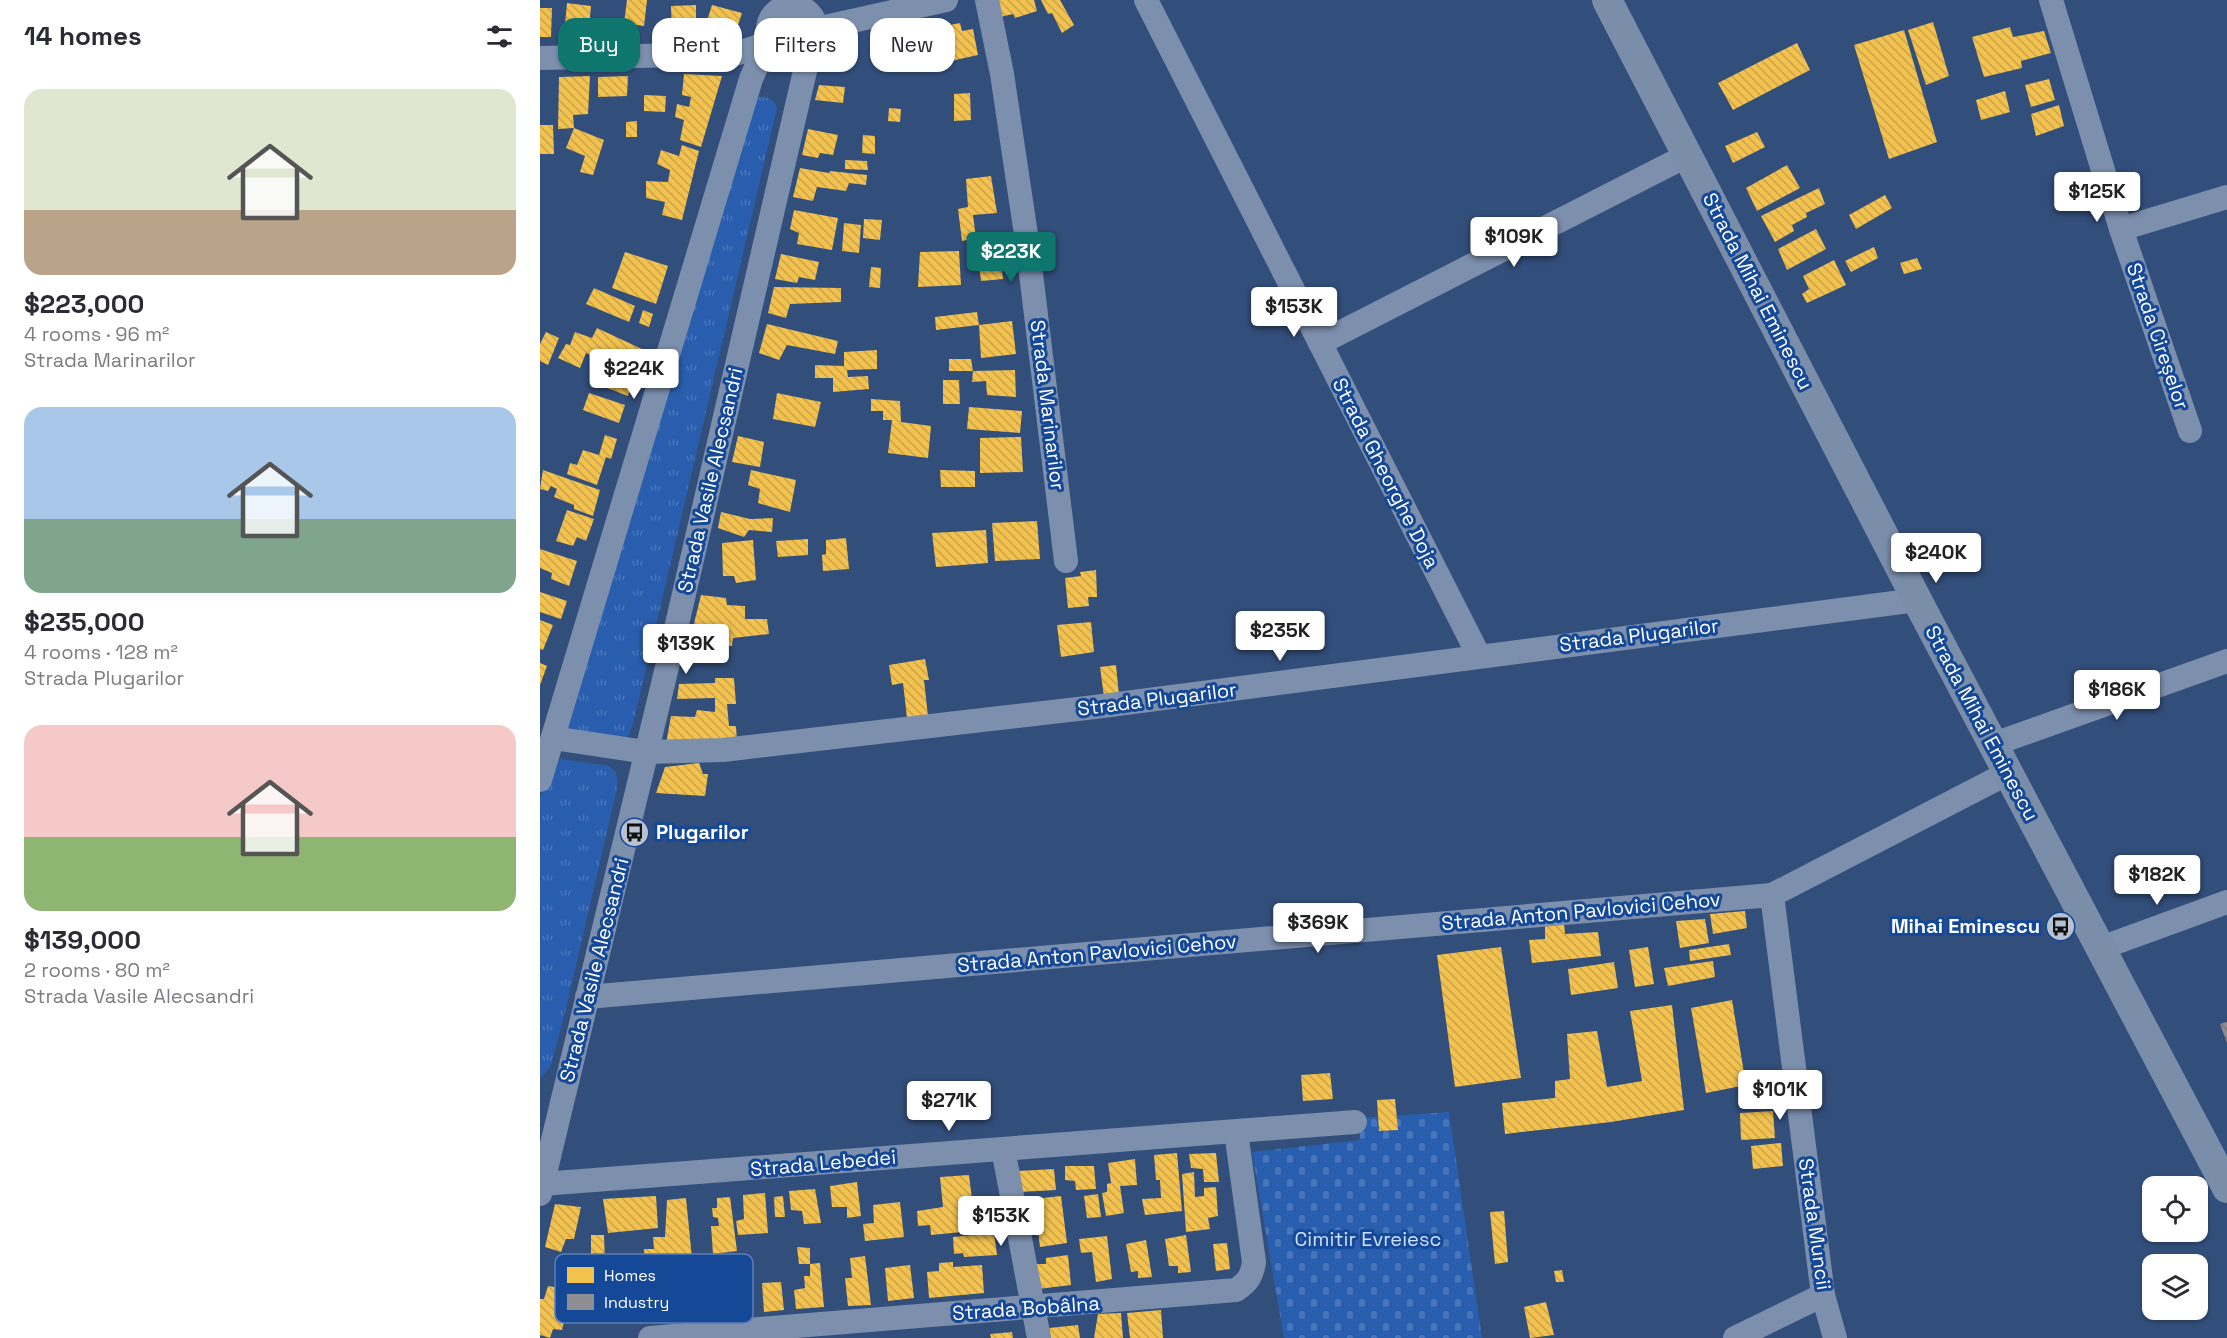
<!DOCTYPE html>
<html lang="en">
<head>
<meta charset="utf-8">
<style>
	body { margin:0; font-family:"Space Grotesk",sans-serif; background:#f2f2f3; color:#2b2b33; height:100vh; display:flex; flex-direction:column; font-size:22px; white-space:nowrap }
	* { box-sizing:border-box; margin:0 }
	p { font-size:20px; color:#7c7c81 }
	.icon { flex:none; width:33px; height:33px; fill:none; stroke:currentColor; stroke-width:2; stroke-linecap:round; stroke-linejoin:round }
	.map { position:relative; flex:1; overflow:hidden }
	.details { display:flex; flex-direction:column; background:#fff; width:540px }
	.details>* { flex:none }
	.top-card { position:absolute; left:18px; top:18px; width:570px; height:54px; display:flex; gap:12px }
	.controls { position:absolute; left:1602px; top:1176px; display:grid; gap:12px }
	.controls a { display:grid; place-items:center; width:66px; height:66px; border-radius:12px; background:#fff; box-shadow:0 2px 4px #0004; font-size:30px }
	.price { position:absolute; translate:-50% -51px; padding:0 14px; border-radius:6px; background:#fff; color:#222; font-size:20px; line-height:39px; filter:drop-shadow(0 2px 3px #0008) }
	.price::after { content:''; position:absolute; left:50%; top:36px; width:18px; height:14px; margin-left:-9px; background:inherit; clip-path:polygon(0 0,100% 0,50% 100%) }
	.price.on { background:#0f766e; color:#fff }
	ul { padding:0; list-style:none }
	li { display:grid; align-content:center; gap:12px; height:318px; padding:0 24px }
	li span { display:grid; place-items:center; height:186px; border-radius:18px; color:#555 }
	li>.icon { margin-inline-start:auto }
	span .icon { width:108px; height:108px; fill:#fffc; stroke-width:1 }
	li b { font-size:26px }
	h2 { display:flex; justify-content:space-between; align-items:center; height:72px; padding:0 24px; font-size:26px }
	.pill { padding:0 21px; border-radius:18px; background:#fff; box-shadow:0 2px 4px #0004; font-size:21px; line-height:54px }
	.pill.on { background:#0f766e; color:#fff }
	main { display:flex; flex:1; min-height:0 }
	.map>svg:first-child { display:block }
	.grass { fill:#295eae }
	.cemetery { fill:url(#cemetery-stones) }
	.park { fill:url(#park-tufts) }
	.homes { fill:url(#homes-back-hatch) }
	.industry { fill:url(#industry-back-hatch) }
	.lines { fill:none; stroke-linecap:round; stroke-linejoin:round }
	.minor { stroke:#7c8fad; stroke-width:24 }
	.major { stroke:#7a8eaa; stroke-width:30 }
	.labels { text-anchor:middle; stroke-width:6; stroke-linejoin:round; paint-order:stroke }
	.street-label { font-size:20px; fill:#fff; stroke:#154897 }
	.poi-label { font-size:20px; font-weight:bold; fill:#fff; stroke:#154897; text-anchor:start }
	.park-label { font-size:20px; fill:#cee1fc; stroke:#154897 }
	.key { fill:#154897; stroke:#5b7fb6; stroke-width:1.5 }
	.key-label { font-size:16px; fill:#fff }
</style>
</head>
<body>
<main>
<section class="details">
<h2>14 homes<svg class="icon" aria-label="filters" viewBox="0 0 24 24"><path d="M4 7h16M4 17h16"/><circle cx="9" cy="7" r="2"/><circle cx="15" cy="17" r="2"/></svg></h2>
<ul>
<li><span style="background:linear-gradient(#dfe7d0 65%,#b9a48a 0)"><svg class="icon" aria-label="home" viewBox="0 0 24 24"><path d="M3 11l9-7 9 7M6 9v11h12V9"/></svg></span><div><b>$223,000</b><p>4 rooms · 96 m²</p><p>Strada Marinarilor</p></div></li>
<li><span style="background:linear-gradient(#a9c7e8 60%,#7fa58c 0)"><svg class="icon" aria-label="home" viewBox="0 0 24 24"><path d="M3 11l9-7 9 7M6 9v11h12V9"/></svg></span><div><b>$235,000</b><p>4 rooms · 128 m²</p><p>Strada Plugarilor</p></div></li>
<li><span style="background:linear-gradient(#f6c9c9 60%,#8fb573 0)"><svg class="icon" aria-label="home" viewBox="0 0 24 24"><path d="M3 11l9-7 9 7M6 9v11h12V9"/></svg></span><div><b>$139,000</b><p>2 rooms · 80 m²</p><p>Strada Vasile Alecsandri</p></div></li>
</ul>
</section>
<div class="map">
<svg width="1687" height="1338" viewBox="0 0 1687 1338">
	<defs>
		<pattern id="cemetery-stones" width="16" height="16" patternUnits="userSpaceOnUse" patternTransform="scale(1.5)"><rect width="16" height="16" fill="#295eae"/><path d="M2 7V4a2 2 0 0 1 4 0v3zM10 15v-3a2 2 0 0 1 4 0v3z" fill="#4976ba"/></pattern>
		<pattern id="park-tufts" width="24" height="20" patternUnits="userSpaceOnUse" patternTransform="scale(1.5)"><rect width="24" height="20" fill="#295eae"/><path d="M3 7l-1-3M5 7V3M7 7l1-3M15 17l-1-3M17 17v-4M19 17l1-3" fill="none" stroke="#4976ba"/></pattern>
		<pattern id="homes-back-hatch" width="6" height="6" patternUnits="userSpaceOnUse" patternTransform="scale(1.5)"><rect width="6" height="6" fill="#f2c14e"/><path d="M-1 5l2 2M0 0l6 6M5-1l2 2" fill="none" stroke="#c8a44e"/></pattern>
		<pattern id="industry-back-hatch" width="6" height="6" patternUnits="userSpaceOnUse" patternTransform="scale(1.5)"><rect width="6" height="6" fill="#8d8d92"/><path d="M-1 5l2 2M0 0l6 6M5-1l2 2" fill="none" stroke="#76767a"/></pattern>
	</defs>
	<rect width="100%" height="100%" fill="#324e7a"/>
	<!-- grass -->
	<circle class="grass" cx="253" cy="29" r="12"/>
	<!-- cemetery -->
	<polygon class="cemetery" points="909,1112 942,1338 744,1338 712,1152 820,1140 819,1118"/>
	<!-- park -->
	<g class="park">
		<path d="M219 97C228 97 234 99 237 108L93 724 89 735 81 741 28 734V702L212 99Z"/>
		<polygon points="20,759 70,766 76,773 78,784 25,1013 11,1065 0,1079 0,798 8,773"/>
	</g>
	<!-- homes -->
	<g class="homes">
		<polygon points="87,0 107,0 104,26 84,23"/>
		<polygon points="450,0 494,0 497,11 475,18 473,14 456,18"/>
		<polygon points="501,0 520,0 534,25 522,33 512,13 508,14"/>
		<polygon points="27,3 51,6 48,38 24,35"/>
		<polygon points="156,5 156,35 132,35 131,6"/>
		<polygon points="172,5 202,13 195,34 178,28 174,37 163,33"/>
		<polygon points="0,8 12,8 11,37 0,37"/>
		<polygon points="397,22 402,58 366,64 361,28"/>
		<polygon points="1393,22 1409,76 1386,85 1368,30"/>
		<polygon points="420,23 422,31 433,29 438,55 406,62 400,27"/>
		<polygon points="1470,27 1473,37 1504,31 1511,53 1481,61 1482,68 1444,77 1432,37"/>
		<polygon points="1364,30 1397,142 1349,159 1314,45"/>
		<polygon points="314,32 304,69 283,65 289,36"/>
		<polygon points="1257,43 1270,70 1193,110 1178,83"/>
		<polygon points="144,74 182,76 161,147 140,140 144,120 135,117 137,104 149,107 151,97 142,95"/>
		<polygon points="50,76 48,114 33,115 34,128 64,140 53,175 40,172 45,156 26,148 34,128 18,129 19,77"/>
		<polygon points="88,76 87,96 58,97 58,77"/>
		<polygon points="1509,79 1515,100 1491,107 1485,85"/>
		<polygon points="279,85 305,87 303,103 275,100"/>
		<polygon points="1465,91 1470,112 1441,120 1436,100"/>
		<polygon points="430,93 431,120 414,121 414,94"/>
		<polygon points="104,95 126,96 125,112 104,111"/>
		<polygon points="1519,105 1524,126 1496,136 1491,114"/>
		<polygon points="349,108 361,109 360,122 348,121"/>
		<polygon points="97,121 97,137 86,137 86,122"/>
		<polygon points="0,125 13,125 14,154 0,154"/>
		<polygon points="268,129 298,135 293,155 280,153 278,158 262,155"/>
		<polygon points="1217,132 1225,147 1193,163 1185,146"/>
		<polygon points="323,135 335,136 335,154 322,153"/>
		<polygon points="142,145 159,151 142,220 122,215 125,202 106,198 106,181 128,182 130,170 117,164 121,150 139,156"/>
		<polygon points="305,160 327,161 328,170 305,169"/>
		<polygon points="1247,165 1260,188 1217,211 1206,188"/>
		<polygon points="260,168 289,173 290,171 327,175 326,185 309,183 306,191 277,187 273,201 253,197"/>
		<polygon points="451,176 457,213 433,215 436,238 422,241 418,209 428,207 426,179"/>
		<polygon points="1279,188 1285,204 1266,213 1267,217 1252,225 1254,231 1235,242 1221,216"/>
		<polygon points="1345,195 1352,208 1316,229 1309,215"/>
		<polygon points="254,210 298,218 292,250 257,244 259,233 250,229"/>
		<polygon points="324,219 342,220 340,240 323,238"/>
		<polygon points="304,223 321,225 319,253 302,251"/>
		<polygon points="1276,229 1286,249 1247,270 1238,249"/>
		<polygon points="459,247 463,279 441,281 437,250"/>
		<polygon points="1334,247 1338,258 1311,272 1305,261"/>
		<polygon points="419,251 421,285 378,287 380,252"/>
		<polygon points="85,252 128,266 116,304 72,288"/>
		<polygon points="241,254 279,262 275,280 259,277 257,283 235,279"/>
		<polygon points="1377,258 1382,269 1364,274 1360,263"/>
		<polygon points="1294,260 1306,285 1267,303 1262,294 1269,289 1263,276"/>
		<polygon points="331,267 341,268 340,288 329,287"/>
		<polygon points="234,287 301,288 301,302 250,304 246,318 228,313"/>
		<polygon points="54,288 95,306 89,322 46,304"/>
		<polygon points="103,310 113,314 109,327 99,323"/>
		<polygon points="437,312 439,325 472,321 476,354 441,358 439,325 396,330 395,317"/>
		<polygon points="227,324 298,341 295,354 247,345 239,360 219,353"/>
		<polygon points="57,328 104,350 98,367 65,350 60,360 46,353 40,368 18,358 26,344 30,345 35,332 52,338"/>
		<polygon points="6,332 19,338 8,365 0,361 0,344"/>
		<polygon points="337,350 337,369 307,370 308,377 328,376 329,389 293,392 293,378 275,378 275,365 304,366 304,352"/>
		<polygon points="409,359 431,359 433,371 409,371"/>
		<polygon points="74,366 95,374 88,396 67,388"/>
		<polygon points="475,370 476,397 447,395 446,381 432,382 433,371"/>
		<polygon points="403,380 419,380 420,404 403,404"/>
		<polygon points="49,393 85,405 79,423 43,410"/>
		<polygon points="237,393 281,402 275,427 233,419"/>
		<polygon points="331,399 360,401 361,422 391,426 388,458 348,453 352,420 343,420 343,411 331,411"/>
		<polygon points="429,407 482,411 480,433 427,429"/>
		<polygon points="65,435 77,439 71,459 66,457 57,485 27,474 30,463 37,465 43,450 59,455"/>
		<polygon points="198,436 224,442 220,467 192,462"/>
		<polygon points="481,437 483,472 440,473 440,438"/>
		<polygon points="3,470 60,490 53,516 34,509 34,505 14,497 17,489 11,486 8,491 0,489"/>
		<polygon points="211,470 256,480 250,512 218,503 220,489 208,485"/>
		<polygon points="400,470 435,471 435,487 401,487"/>
		<polygon points="27,510 54,519 46,541 37,537 33,546 16,541"/>
		<polygon points="181,512 210,519 233,518 232,532 209,530 204,537 178,528"/>
		<polygon points="497,521 500,559 455,561 452,523"/>
		<polygon points="446,530 448,563 396,567 392,533"/>
		<polygon points="306,538 309,569 283,571 282,555 286,554 286,540"/>
		<polygon points="268,539 268,555 238,557 236,541"/>
		<polygon points="213,540 216,580 196,583 194,576 183,576 182,543"/>
		<polygon points="0,549 37,561 29,586 11,579 12,573 0,568"/>
		<polygon points="556,570 557,597 548,597 549,606 528,608 525,578 541,576 540,572"/>
		<polygon points="0,592 27,601 21,619 0,612"/>
		<polygon points="161,595 186,598 187,605 205,606 205,619 227,619 229,634 193,638 192,646 155,645 150,640"/>
		<polygon points="0,620 13,625 3,650 0,649"/>
		<polygon points="551,622 554,652 521,657 517,625"/>
		<polygon points="385,659 389,680 384,680 388,716 367,718 363,683 352,685 349,665"/>
		<polygon points="0,663 7,666 0,685"/>
		<polygon points="576,665 579,695 564,697 560,667"/>
		<polygon points="175,678 194,678 196,704 187,704 189,726 196,726 197,743 126,744 131,716 155,717 157,710 175,712 175,698 137,699 139,684 175,683"/>
		<polygon points="159,763 163,774 168,774 165,796 116,793 125,767"/>
		<polygon points="1205,911 1207,928 1173,934 1170,914"/>
		<polygon points="1165,919 1169,943 1140,948 1136,921"/>
		<polygon points="1024,923 1025,934 1058,932 1061,956 992,963 989,940 1005,939 1005,926"/>
		<polygon points="1189,944 1191,955 1150,961 1149,950"/>
		<polygon points="961,947 981,1078 915,1087 897,955"/>
		<polygon points="1108,947 1114,984 1095,987 1089,950"/>
		<polygon points="1173,961 1175,977 1128,986 1124,968"/>
		<polygon points="1074,962 1078,988 1031,995 1028,969"/>
		<polygon points="1192,1000 1206,1085 1166,1093 1151,1008"/>
		<polygon points="1132,1005 1144,1110 1071,1122 965,1134 962,1103 1015,1098 1015,1081 1030,1079 1027,1034 1057,1031 1067,1087 1102,1081 1090,1011"/>
		<polygon points="790,1073 793,1099 763,1101 761,1075"/>
		<polygon points="855,1099 858,1130 839,1131 837,1100"/>
		<polygon points="1233,1111 1235,1138 1201,1140 1200,1113"/>
		<polygon points="1241,1143 1243,1166 1213,1169 1211,1146"/>
		<polygon points="637,1153 642,1211 605,1215 602,1199 621,1198 620,1180 616,1180 614,1155"/>
		<polygon points="676,1153 679,1182 664,1182 663,1169 651,1168 649,1154"/>
		<polygon points="595,1159 597,1185 580,1186 584,1213 566,1216 562,1193 567,1192 567,1184 571,1183 568,1163"/>
		<polygon points="525,1166 554,1166 556,1189 536,1190 535,1181 525,1180"/>
		<polygon points="514,1169 516,1190 479,1192 478,1171"/>
		<polygon points="654,1172 655,1197 664,1196 664,1188 676,1187 678,1216 668,1218 670,1229 646,1232 642,1174"/>
		<polygon points="429,1175 432,1199 419,1201 422,1232 391,1235 390,1225 378,1226 377,1211 403,1207 400,1177"/>
		<polygon points="317,1182 321,1216 307,1218 307,1207 292,1207 290,1186"/>
		<polygon points="275,1189 281,1223 264,1224 262,1211 251,1210 249,1191"/>
		<polygon points="225,1193 228,1233 198,1235 196,1221 204,1219 203,1195"/>
		<polygon points="558,1194 561,1217 547,1218 544,1196"/>
		<polygon points="116,1196 118,1228 68,1233 63,1199"/>
		<polygon points="243,1196 245,1217 235,1217 234,1197"/>
		<polygon points="521,1196 527,1243 500,1247 494,1199"/>
		<polygon points="190,1197 197,1251 173,1254 171,1226 179,1226 178,1218 173,1217 172,1208 177,1208 177,1198"/>
		<polygon points="146,1198 152,1258 105,1262 104,1249 114,1249 113,1237 125,1237 127,1200"/>
		<polygon points="360,1202 364,1237 325,1241 323,1224 334,1223 333,1205"/>
		<polygon points="15,1204 41,1207 34,1239 26,1239 21,1252 5,1247"/>
		<polygon points="964,1211 968,1262 955,1264 950,1212"/>
		<polygon points="454,1233 457,1255 424,1257 423,1253 414,1254 413,1237"/>
		<polygon points="51,1235 64,1235 65,1263 51,1262"/>
		<polygon points="646,1235 651,1272 638,1273 638,1266 629,1266 625,1239"/>
		<polygon points="567,1236 572,1279 556,1282 552,1252 541,1253 539,1239"/>
		<polygon points="606,1240 612,1277 598,1278 598,1271 591,1272 586,1244"/>
		<polygon points="687,1243 690,1269 676,1271 673,1244"/>
		<polygon points="257,1247 270,1248 270,1264 259,1264"/>
		<polygon points="528,1255 531,1285 498,1289 495,1264 506,1264 506,1258"/>
		<polygon points="325,1256 331,1305 308,1306 305,1278 312,1278 310,1258"/>
		<polygon points="413,1262 413,1267 442,1265 444,1293 389,1298 387,1272 399,1271 399,1263"/>
		<polygon points="280,1263 284,1307 256,1309 254,1290 265,1288 264,1276 270,1276 270,1264"/>
		<polygon points="370,1265 374,1298 348,1301 345,1268"/>
		<polygon points="1022,1270 1024,1282 1016,1282 1014,1271"/>
		<polygon points="241,1282 244,1310 224,1312 222,1283"/>
		<polygon points="8,1286 31,1290 22,1330 13,1329 10,1338 0,1335 0,1299 4,1299"/>
		<polygon points="1006,1302 1014,1335 990,1338 984,1307"/>
		<polygon points="621,1310 623,1338 590,1338 587,1313"/>
		<polygon points="581,1313 583,1338 554,1338 558,1314"/>
		<polygon points="538,1325 540,1338 511,1338 509,1328"/>
		<polygon points="472,1332 473,1338 451,1338 450,1334"/>
	</g>
	<!-- industry -->
	<polygon class="industry" points="1687,1022 1687,1043 1680,1024"/>
	<g class="lines">
		<!-- minor -->
		<g class="minor">
			<polyline points="447,0 462,74 487,241 526,561"/>
			<polyline points="606,0 939,656"/>
			<polyline points="1511,0 1581,229 1650,431"/>
			<circle cx="252" cy="30" r="24"/>
			<polyline points="276,29 406,0"/>
			<polyline points="0,58 195,54 217,47 230,38"/>
			<polyline points="1581,229 1687,197"/>
			<polyline points="780,343 1148,155"/>
			<polyline points="13,738 106,752 183,750 555,707 1377,600"/>
			<polyline points="1454,744 1687,661"/>
			<polyline points="0,780 211,79 217,65 233,44"/>
			<polyline points="1232,895 1283,1295 1295,1338"/>
			<polyline points="1561,948 1687,902"/>
			<polyline points="47,997 1232,895 1468,773"/>
			<polyline points="463,1149 499,1338"/>
			<polyline points="2,1184 815,1122"/>
			<polyline points="0,1194 128,663 271,45"/>
			<path d="M110 1338 696 1290C708 1282 712 1276 714 1262L696 1132"/>
			<polyline points="1195,1338 1283,1295"/>
		</g>
		<!-- major -->
		<polyline class="major" points="1067,0 1377,600 1687,1188"/>
	</g>
	<!-- icons -->
	<defs>
		<symbol id="bus-disc" viewBox="-11 -11 22 22"><circle r="9.5" fill="#b7c1d0" stroke="#154897"/><path d="M-5-6H5V4H4V6H2V4H-2V6H-4V4H-5ZM-3.5-4V0h7V-4ZM-3.5 1.2v1.5H-2V1.2ZM2 1.2v1.5H3.5V1.2Z" fill="#111"/></symbol>
	</defs>
	<g fill-rule="evenodd">
		<use href="#bus-disc" x="78" y="816" width="33" height="33"/>
		<use href="#bus-disc" x="1504" y="910" width="33" height="33"/>
	</g>
	<g class="labels">
		<!-- street labels -->
		<g class="street-label">
			<text transform="translate(1218 291) rotate(63)" y="7">Strada Mihai Eminescu</text>
			<text transform="translate(1618 336) rotate(71)" y="7">Strada Cireșelor</text>
			<text transform="translate(508 405) rotate(83)" y="7">Strada Marinarilor</text>
			<text transform="translate(846 473) rotate(63)" y="7">Strada Gheorghe Doja</text>
			<text transform="translate(170 480) rotate(-77)" y="7">Strada Vasile Alecsandri</text>
			<text transform="translate(1099 635) rotate(-7)" y="7">Strada Plugarilor</text>
			<text transform="translate(617 699) rotate(-7)" y="7">Strada Plugarilor</text>
			<text transform="translate(1442 723) rotate(62)" y="7">Strada Mihai Eminescu</text>
			<text transform="translate(1041 911) rotate(-5)" y="7">Strada Anton Pavlovici Cehov</text>
			<text transform="translate(557 953) rotate(-5)" y="7">Strada Anton Pavlovici Cehov</text>
			<text transform="translate(54 970) rotate(-76)" y="7">Strada Vasile Alecsandri</text>
			<text transform="translate(283 1163) rotate(-5)" y="7">Strada Lebedei</text>
			<text transform="translate(1275 1224) rotate(82)" y="7">Strada Muncii</text>
			<text transform="translate(486 1308) rotate(-4)" y="7">Strada Bobâlna</text>
		</g>
		<!-- poi labels -->
		<g class="poi-label">
			<text x="116" y="839">Plugarilor</text>
			<text x="1500" y="933" text-anchor="end">Mihai Eminescu</text>
		</g>
		<!-- park labels -->
		<g class="park-label">
			<text x="828" y="1246">Cimitir Evreiesc</text>
		</g>
	</g>
	<!-- legend -->
	<rect x="15" y="1254" width="198" height="69" rx="9" class="key"/>
	<rect x="27" y="1267" width="27" height="16" fill="#f2c14e"/>
	<rect x="27" y="1294" width="27" height="16" fill="#8d8d92"/>
	<g class="key-label">
		<text x="64" y="1281">Homes</text>
		<text x="64" y="1308">Industry</text>
	</g>
</svg>
<div class="controls">
<a><svg class="icon" aria-label="locate" viewBox="0 0 24 24"><circle cx="12" cy="12" r="6"/><path d="M12 2v4M12 18v4M2 12h4M18 12h4"/></svg></a>
<a><svg class="icon" aria-label="layers" viewBox="0 0 24 24"><path d="M12 4l9 5-9 5-9-5zM3 14l9 5 9-5"/></svg></a>
</div>
<b class="price" style="left:1557px;top:223px">$125K</b>
<b class="price" style="left:974px;top:268px">$109K</b>
<b class="price on" style="left:471px;top:283px">$223K</b>
<b class="price" style="left:754px;top:338px">$153K</b>
<b class="price" style="left:94px;top:400px">$224K</b>
<b class="price" style="left:1396px;top:584px">$240K</b>
<b class="price" style="left:740px;top:662px">$235K</b>
<b class="price" style="left:146px;top:675px">$139K</b>
<b class="price" style="left:1577px;top:721px">$186K</b>
<b class="price" style="left:1617px;top:906px">$182K</b>
<b class="price" style="left:778px;top:954px">$369K</b>
<b class="price" style="left:1240px;top:1121px">$101K</b>
<b class="price" style="left:409px;top:1132px">$271K</b>
<b class="price" style="left:461px;top:1247px">$153K</b>
<div class="top-card">
<a class="pill on">Buy</a>
<a class="pill">Rent</a>
<a class="pill">Filters</a>
<a class="pill">New</a>
</div>
</div>
</main>
</body>
</html>
